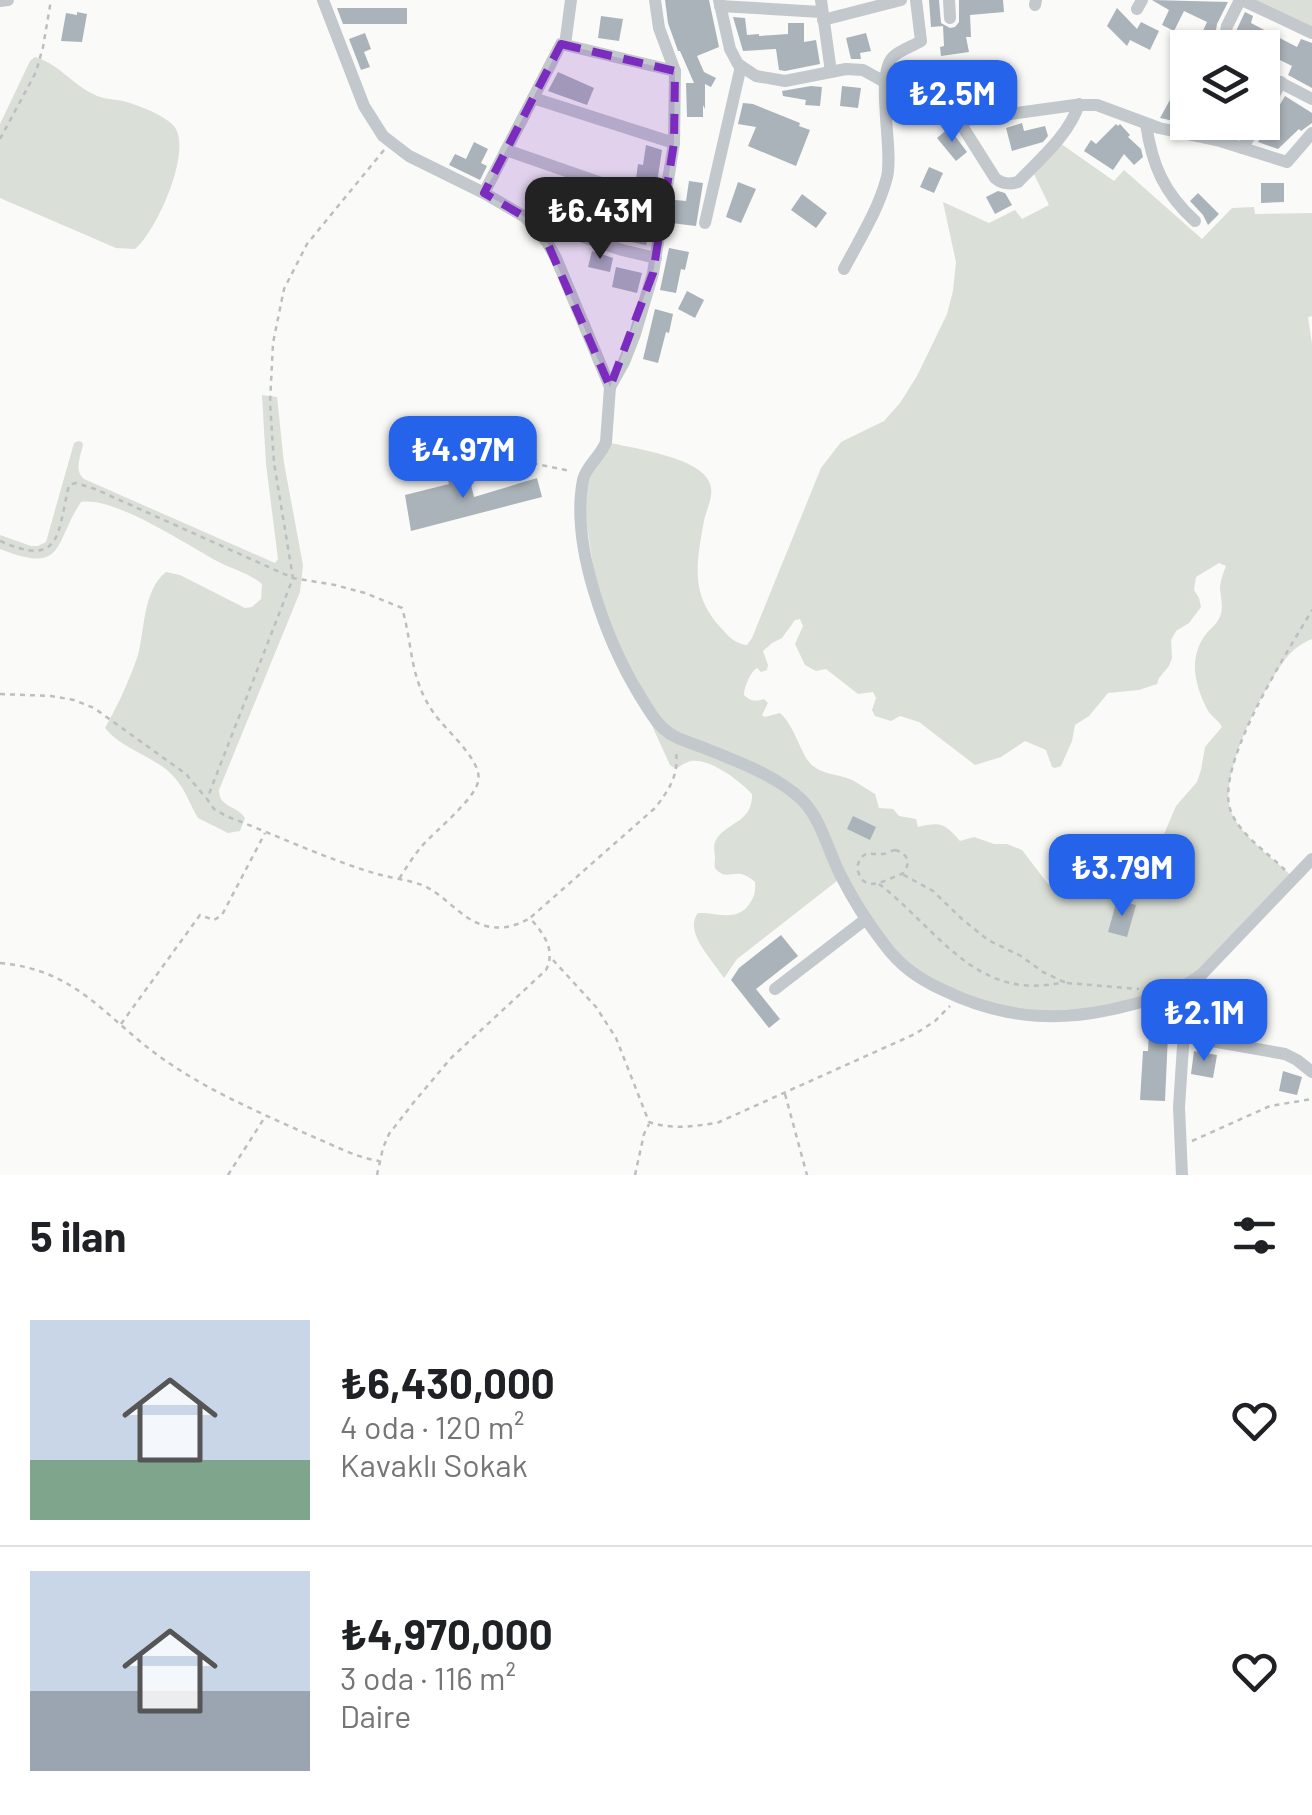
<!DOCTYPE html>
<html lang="tr">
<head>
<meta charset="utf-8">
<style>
	body { margin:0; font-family:Barlow,sans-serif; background:#f2f2f2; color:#202124; height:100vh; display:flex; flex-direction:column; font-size:38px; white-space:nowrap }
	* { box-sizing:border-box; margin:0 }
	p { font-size:32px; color:#757577 }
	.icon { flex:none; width:55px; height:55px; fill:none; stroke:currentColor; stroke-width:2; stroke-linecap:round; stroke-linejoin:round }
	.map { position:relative; height:1175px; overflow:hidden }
	.side { display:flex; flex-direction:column; background:#fff; flex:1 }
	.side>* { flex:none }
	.buttons { position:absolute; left:1170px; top:30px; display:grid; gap:20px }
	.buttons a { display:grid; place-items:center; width:110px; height:110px; border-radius:0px; background:#fff; box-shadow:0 2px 8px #0004; font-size:50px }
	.price { position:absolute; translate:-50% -85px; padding:0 22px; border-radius:20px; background:#2563eb; color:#fff; font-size:32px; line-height:65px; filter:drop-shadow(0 2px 5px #0008) }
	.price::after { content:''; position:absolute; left:50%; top:60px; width:30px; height:22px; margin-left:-15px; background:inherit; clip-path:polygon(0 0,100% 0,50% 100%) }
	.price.current { background:#222; color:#fff }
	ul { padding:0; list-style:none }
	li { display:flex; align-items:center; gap:30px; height:250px; padding:0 30px }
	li+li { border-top:2px solid #e0e0e0 }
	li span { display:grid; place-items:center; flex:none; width:280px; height:200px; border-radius:0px; color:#555 }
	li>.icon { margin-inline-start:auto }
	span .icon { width:120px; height:120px; fill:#fffc; stroke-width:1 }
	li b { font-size:42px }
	h2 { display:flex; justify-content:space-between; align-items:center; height:120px; padding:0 30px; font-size:42px }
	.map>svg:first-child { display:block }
	.green { fill:#dadfd7; fill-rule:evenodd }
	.building { fill:#aab3b9 }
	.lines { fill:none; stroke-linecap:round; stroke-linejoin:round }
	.path { stroke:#bbbfc2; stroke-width:2.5; stroke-dasharray:5 5; stroke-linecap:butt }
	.minor { stroke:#c3c8cc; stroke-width:12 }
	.marked { fill:#7b2cbf; fill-opacity:0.2; stroke:#7b2cbf; stroke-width:8; stroke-dasharray:20 12; stroke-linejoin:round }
</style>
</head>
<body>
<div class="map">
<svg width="1312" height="1175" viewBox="0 0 1312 1175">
	<rect width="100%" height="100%" fill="#fafaf8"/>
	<!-- green -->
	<g class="green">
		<polygon points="1242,0 1312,0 1312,33"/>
		<path d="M35 57C59 64 72 84 93 94 103 99 112 99 123 101 138 105 161 114 172 124 196 145 156 233 135 249L116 248 0 198V124L30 61Z"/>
		<path d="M1057 141 1114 181 1124 170 1202 239 1232 208 1254 207 1255 214 1312 213V316L1308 317 1312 344V639C1302 643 1294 649 1287 657 1264 686 1213 782 1233 816 1244 838 1276 861 1294 878L1202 974 1097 1012H998L908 970 842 877 737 959 724 978C713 960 683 932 698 913 716 912 735 922 748 906 754 898 756 892 755 882 737 866 729 880 719 872 713 868 715 865 715 858 715 853 713 847 715 842 724 822 753 824 752 794 740 781 710 758 691 761 686 762 680 766 676 769L670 765 601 614 582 496 606 442C631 448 692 456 707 478 717 492 707 506 704 521 696 565 690 595 722 629 730 638 736 644 747 645L752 638 821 468 841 442 884 421 900 403 917 376 947 314 953 291 956 262 943 202 989 223 1015 210 1022 219 1049 205 1031 168ZM1219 563 1226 566C1223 574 1220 581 1220 590 1221 597 1223 606 1221 614 1218 625 1207 630 1202 640 1189 663 1196 687 1207 709 1211 717 1218 719 1222 727L1205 747 1201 770 1197 782 1176 806 1162 839 1137 845 1131 850 1129 871C1112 884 1092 893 1072 881L1064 885 1048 884 1022 850 1007 844H994L974 837 960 841C945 824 942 821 918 827L916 819 899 816 893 809 879 808 875 794C868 790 861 785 854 781 839 773 821 776 809 762 799 749 795 727 780 713L765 717 762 715 768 703 764 699C756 702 750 701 744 695 744 688 750 672 757 668L761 672 767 670 768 665 763 651 772 643 782 638 795 620 800 619 803 626 795 644 805 665 816 671 826 669 858 694 873 692 876 698 872 710 875 716 891 721 900 716 919 722 975 765 1001 757 1025 741 1046 750 1052 767 1055 768 1061 766 1072 741 1075 725 1089 716 1108 693 1139 690 1157 684 1159 678 1169 666 1172 658 1171 640 1176 631 1189 623 1201 607 1199 598 1194 590 1196 577Z"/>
		<path d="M262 395 277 397 284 463 303 565 300 592 219 790C219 808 237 805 245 818L240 831 228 833 198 818C187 799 185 786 167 770 148 755 120 747 105 728 118 705 129 681 138 655 145 629 143 590 166 572L180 575 245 608 252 607 261 599 262 584C249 573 234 570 219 562 188 546 115 496 81 502 53 544 66 575 0 549V535L31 546H38L46 542 74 443 78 441 82 442 83 445C80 458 74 470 84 479L275 563 278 559 266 464Z"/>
	</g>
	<!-- building -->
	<g class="building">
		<polygon points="665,0 709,0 719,47 697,56 704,72 716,78 711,87 705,84 705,109 703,105 703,117 687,117 686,83 694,83 680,51 678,51 668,23"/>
		<polygon points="929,0 939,0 941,23 950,28 955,27 959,22 959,0 1003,0 1004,12 970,15 971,37 966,37 969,52 941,56 940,47 944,46 943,26 931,27"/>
		<polygon points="1152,0 1228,2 1217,24 1213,48 1197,44 1207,22 1184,11 1174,31 1162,25 1169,10"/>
		<polygon points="337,8 407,8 407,24 343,24"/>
		<polygon points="1117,8 1137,29 1141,22 1159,31 1150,50 1130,40 1127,46 1107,26"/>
		<polygon points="77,12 87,14 82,42 61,41 66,13 77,15"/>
		<polygon points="1245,12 1253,16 1251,23 1297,47 1301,39 1312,43 1312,88 1288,75 1292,66 1262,51 1262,48 1233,48 1237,29"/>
		<polygon points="601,16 623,19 619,41 598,38"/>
		<polygon points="733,17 745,18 747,35 759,34 759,36 788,34 788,23 804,23 804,42 816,40 820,64 785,71 779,70 776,49 743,51"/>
		<polygon points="365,33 371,49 364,52 370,67 361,70 349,39"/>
		<polygon points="866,33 871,51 860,53 861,59 851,59 846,38"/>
		<polygon points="969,66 997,67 996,79 968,78"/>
		<polygon points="558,72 594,88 587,105 548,91"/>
		<polygon points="811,86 822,87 820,106 805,105 806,100 783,96 782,91"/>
		<polygon points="842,86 861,88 858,108 840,106"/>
		<polygon points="1285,96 1312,113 1312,123 1301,131 1299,129 1278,149 1258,142"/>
		<polygon points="1171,98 1188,108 1188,122 1204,122 1202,127 1160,118"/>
		<polygon points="743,103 753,104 800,123 799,126 810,130 796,166 748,146 756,127 738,124"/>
		<polygon points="1022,123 1024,131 1045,126 1048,136 1043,142 1012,151 1006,128"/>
		<polygon points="1116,124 1118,126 1120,124 1130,135 1128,137 1141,149 1143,157 1134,165 1124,154 1113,170 1084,151 1091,140 1096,144"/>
		<polygon points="949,128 967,152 956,161 937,138"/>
		<polygon points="474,142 488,149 481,163 487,166 480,180 449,165 455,154 466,159"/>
		<polygon points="646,145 662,150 657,183 636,179 638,164 643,165"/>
		<polygon points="929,167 943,173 934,193 920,187"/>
		<polygon points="555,178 597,192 592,206 551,188"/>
		<polygon points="689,181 703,183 696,226 671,223 675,200 686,201"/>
		<polygon points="738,182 756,189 741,223 726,217"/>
		<polygon points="1261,183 1284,183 1284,202 1261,203"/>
		<polygon points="998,191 1005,193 1012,205 995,214 986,197"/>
		<polygon points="1198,193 1219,214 1208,225 1203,215 1190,201"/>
		<polygon points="802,194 827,213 816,228 791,210"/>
		<polygon points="631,223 650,228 646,245 627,241"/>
		<polygon points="669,248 689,252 685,270 681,269 676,293 660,290"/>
		<polygon points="592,251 613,258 610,272 588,267"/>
		<polygon points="616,267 642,273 637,293 612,287"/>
		<polygon points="687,291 704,300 695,318 678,309"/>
		<polygon points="655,309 673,314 669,333 666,332 658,363 643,359"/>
		<polygon points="468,472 474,497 537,478 542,497 411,531 405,495 449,484 447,477"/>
		<polygon points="853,816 876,827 870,840 847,829"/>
		<polygon points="1117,900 1136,905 1127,937 1108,932"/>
		<polygon points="781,935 798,956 756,989 780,1019 769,1028 731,980 739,968"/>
		<polygon points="1150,1012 1169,1013 1165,1101 1140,1100 1143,1051 1148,1051"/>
		<polygon points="1194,1051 1217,1055 1213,1078 1191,1074"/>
		<polygon points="1283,1071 1302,1077 1297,1095 1279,1091"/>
	</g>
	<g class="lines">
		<!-- path -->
		<g class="path">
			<polyline points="0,139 36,72 43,47 51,0"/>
			<path d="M384 150 307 244 284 289 273 343 270 403 274 463 293 578 207 799 214 809 226 816C276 835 326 859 377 874 392 878 408 880 422 885 446 895 461 920 486 926 502 930 516 926 530 918"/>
			<polyline points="425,476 508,458 570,471"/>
			<path d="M0 541C62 568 57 535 69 485L76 483 95 489 293 578 335 585 365 593 402 608C413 645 409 677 433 712 444 729 484 761 478 782 474 800 434 832 421 847 413 857 406 868 399 879"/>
			<polyline points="0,694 51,696 74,700 94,708 186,774 206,798"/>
			<path d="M895 850C908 853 912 864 902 874 885 879 863 897 857 867 863 849 868 855 882 854 887 854 890 851 895 850Z"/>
			<path d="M1285 870C1268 853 1242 836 1232 814 1210 770 1289 650 1312 610"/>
			<path d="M879 884C939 930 976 1003 1064 982L1043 972 1021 956 988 940 962 919 933 891 902 874"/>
			<path d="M553 960 596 1007 616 1038 649 1122C673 1130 693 1126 717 1123L915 1034 935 1021 950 1006"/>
			<path d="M0 963C78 970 105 1018 163 1059 207 1090 258 1112 307 1134 331 1144 354 1157 379 1161"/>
			<polyline points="1067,983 1139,989"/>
			<polyline points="121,1024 200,915 214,920 222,915 265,833"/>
			<polyline points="785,1094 807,1175"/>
			<polyline points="1192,1141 1270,1106 1312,1099"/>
			<polyline points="228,1175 265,1117"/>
			<path d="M377 1175 383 1148 389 1134 414 1102 451 1058 546 970C556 950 544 934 530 918L655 808C669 790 679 775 676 752"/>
			<polyline points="635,1175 644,1134 649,1124"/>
		</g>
		<!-- minor -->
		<g class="minor">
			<path d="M323 0 364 106 383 136 409 156 484 193 525 217 547 242 556 258 610 387 606 442C601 456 586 466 583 480 570 545 607 642 640 696 649 710 658 728 674 736 685 742 698 745 709 750 740 762 778 777 802 800 821 819 828 850 840 874 852 898 867 922 884 944 900 966 919 979 943 990 1007 1021 1065 1023 1134 1004 1159 997 1182 990 1202 974L1312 859"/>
			<polyline points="719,0 730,49 738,64 756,76 785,81 846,69 863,70 941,113 959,121 1075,105 1097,105 1159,128 1220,141 1287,162 1312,133"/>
			<polyline points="821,0 831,72"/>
			<polyline points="949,0 950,18"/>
			<polyline points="1242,0 1312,33"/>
			<polyline points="0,1 8,0"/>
			<polyline points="1035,5 1036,0"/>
			<polyline points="720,6 821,12"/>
			<polyline points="1137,9 1142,0"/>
			<polyline points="823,20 901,0"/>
			<polyline points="565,45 571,0"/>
			<polyline points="1223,48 1227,26 1240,0"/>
			<polyline points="1262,73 1312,99"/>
			<polyline points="533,98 674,143"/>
			<polyline points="1262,117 1281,82"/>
			<path d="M959 121 995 178C1002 184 1009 185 1018 182 1040 159 1069 135 1079 104"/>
			<path d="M1146 124C1152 165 1164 193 1195 221"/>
			<polyline points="1242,148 1259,122"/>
			<polyline points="506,150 601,183 666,195"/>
			<polyline points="484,193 561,44 675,71"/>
			<polyline points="530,219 622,250 656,258"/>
			<polyline points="705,223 741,66"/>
			<path d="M844 269C859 240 879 209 887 177 894 149 874 73 894 56 901 50 913 46 921 41L916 0"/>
			<polyline points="610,387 624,362 635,334 653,273 674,143 675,71 659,28 655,0"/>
			<polyline points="775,989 866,919"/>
			<polyline points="1183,1036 1285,1054 1297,1060 1312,1072"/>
			<polyline points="1182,1175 1179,1107 1187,986"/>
		</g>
	</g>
	<!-- marked area -->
	<path class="marked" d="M561 44 675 71 674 143 653 273 610 387 547 242 525 217 484 193Z"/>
</svg>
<div class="buttons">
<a><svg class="icon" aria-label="layers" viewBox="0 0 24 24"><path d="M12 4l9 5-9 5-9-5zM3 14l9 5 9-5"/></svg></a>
</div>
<b class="price" style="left:952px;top:145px">₺2.5M</b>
<b class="price current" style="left:600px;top:262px">₺6.43M</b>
<b class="price" style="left:463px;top:501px">₺4.97M</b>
<b class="price" style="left:1122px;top:919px">₺3.79M</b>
<b class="price" style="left:1204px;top:1064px">₺2.1M</b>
</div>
<section class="side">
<h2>5 ilan<svg class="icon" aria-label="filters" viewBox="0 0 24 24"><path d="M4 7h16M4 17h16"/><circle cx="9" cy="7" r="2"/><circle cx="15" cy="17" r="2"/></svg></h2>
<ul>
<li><span style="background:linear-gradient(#c9d6e8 70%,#7fa58c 0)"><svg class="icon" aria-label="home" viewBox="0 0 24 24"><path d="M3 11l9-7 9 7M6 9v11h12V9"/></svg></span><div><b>₺6,430,000</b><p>4 oda · 120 m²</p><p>Kavaklı Sokak</p></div><svg class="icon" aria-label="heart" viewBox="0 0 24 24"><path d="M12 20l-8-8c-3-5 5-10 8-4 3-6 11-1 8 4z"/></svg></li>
<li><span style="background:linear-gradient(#c9d6e8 60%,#9aa5b1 0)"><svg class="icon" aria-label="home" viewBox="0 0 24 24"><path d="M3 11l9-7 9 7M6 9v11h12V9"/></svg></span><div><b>₺4,970,000</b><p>3 oda · 116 m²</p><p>Daire</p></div><svg class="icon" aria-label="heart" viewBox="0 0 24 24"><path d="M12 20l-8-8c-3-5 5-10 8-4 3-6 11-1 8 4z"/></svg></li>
</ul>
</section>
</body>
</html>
